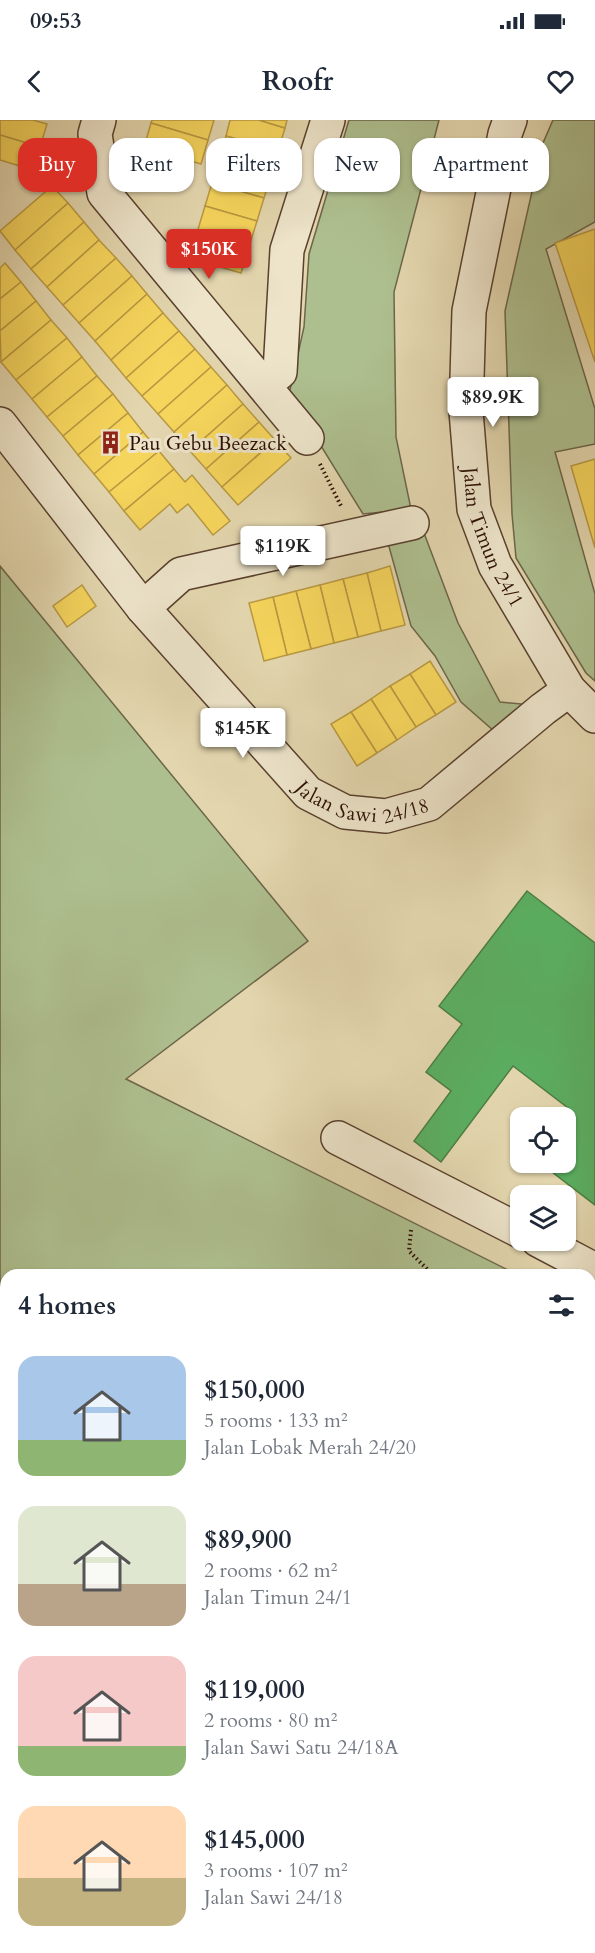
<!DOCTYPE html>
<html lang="en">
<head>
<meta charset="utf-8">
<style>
	body { margin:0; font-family:Cardo,serif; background:#f2f2f3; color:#1f2937; height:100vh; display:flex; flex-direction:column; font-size:22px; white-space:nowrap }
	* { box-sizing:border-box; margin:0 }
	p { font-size:20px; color:#747a83 }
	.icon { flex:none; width:33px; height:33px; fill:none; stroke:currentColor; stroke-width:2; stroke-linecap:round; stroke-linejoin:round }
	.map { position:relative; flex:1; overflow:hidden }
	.side { position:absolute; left:0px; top:1149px; width:596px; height:684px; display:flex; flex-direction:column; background:#fff; border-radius:18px 18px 0 0; box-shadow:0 2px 4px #0004 }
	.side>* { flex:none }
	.banner { position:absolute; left:18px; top:18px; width:560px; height:54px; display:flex; gap:12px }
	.tools { position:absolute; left:510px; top:987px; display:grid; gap:12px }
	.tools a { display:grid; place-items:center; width:66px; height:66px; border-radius:12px; background:#fff; box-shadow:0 2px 4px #0004; font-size:30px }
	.price { position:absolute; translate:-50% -51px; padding:0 14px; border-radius:6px; background:#fff; color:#222; font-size:20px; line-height:39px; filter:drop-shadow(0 2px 3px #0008) }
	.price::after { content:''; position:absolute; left:50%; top:36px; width:18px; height:14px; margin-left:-9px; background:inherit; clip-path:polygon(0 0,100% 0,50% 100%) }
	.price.active { background:#d93025; color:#fff }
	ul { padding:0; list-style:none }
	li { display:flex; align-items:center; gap:18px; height:150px; padding:0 18px }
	li span { display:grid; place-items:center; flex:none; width:168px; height:120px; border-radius:18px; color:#555 }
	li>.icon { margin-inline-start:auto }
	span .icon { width:72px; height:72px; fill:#fffc; stroke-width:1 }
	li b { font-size:26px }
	h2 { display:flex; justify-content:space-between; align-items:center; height:72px; padding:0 18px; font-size:26px }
	.chip { padding:0 21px; border-radius:18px; background:#fff; box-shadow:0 2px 4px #0004; font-size:21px; line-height:54px }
	.chip.active { background:#d93025; color:#fff }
	.status { display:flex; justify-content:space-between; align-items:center; height:42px; padding:0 30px; background:#fff; direction:ltr }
	.status svg { height:16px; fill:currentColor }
	header { display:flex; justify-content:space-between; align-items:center; height:78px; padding:0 18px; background:#fff; font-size:27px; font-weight:800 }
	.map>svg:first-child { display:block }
	.green { fill:#aebf8f; stroke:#6c664a; stroke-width:1.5 }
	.water { fill:#95b9aa; stroke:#6b7568; stroke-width:1.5 }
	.homes { fill:#f6d55c; stroke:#b99942; stroke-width:1.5 }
	.public { fill:#5aae61; stroke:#4c7e45; stroke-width:1.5 }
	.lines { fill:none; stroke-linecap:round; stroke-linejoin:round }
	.minor-casing { stroke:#59402e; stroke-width:36 }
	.path { stroke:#2b0e04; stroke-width:4; stroke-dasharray:1.5 3; stroke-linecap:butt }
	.minor { stroke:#ede4ca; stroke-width:33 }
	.labels { text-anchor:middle; stroke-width:6; stroke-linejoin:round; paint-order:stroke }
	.poi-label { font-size:20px; fill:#2b0e04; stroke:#ede4ca; text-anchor:start }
	.street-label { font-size:20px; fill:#2b0e04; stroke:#ede4ca }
</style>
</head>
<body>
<div class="status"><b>09:53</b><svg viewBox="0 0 49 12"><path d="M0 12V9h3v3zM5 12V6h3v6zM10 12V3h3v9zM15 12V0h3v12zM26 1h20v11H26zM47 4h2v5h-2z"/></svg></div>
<header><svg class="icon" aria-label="back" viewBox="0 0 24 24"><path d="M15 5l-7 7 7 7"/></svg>Roofr<svg class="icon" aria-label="heart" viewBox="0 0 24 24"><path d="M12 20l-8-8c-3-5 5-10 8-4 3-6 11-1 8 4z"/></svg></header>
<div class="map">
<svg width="595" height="1833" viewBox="0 0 595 1833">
	<rect width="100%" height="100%" fill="#e3d6ae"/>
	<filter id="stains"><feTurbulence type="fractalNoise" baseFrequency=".00333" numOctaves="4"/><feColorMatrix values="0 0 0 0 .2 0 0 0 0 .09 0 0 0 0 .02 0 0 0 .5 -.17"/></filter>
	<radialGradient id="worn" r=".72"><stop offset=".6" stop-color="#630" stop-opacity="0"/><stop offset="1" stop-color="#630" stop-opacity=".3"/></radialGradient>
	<!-- green -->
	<g class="green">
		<polygon points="349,0 439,0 394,172 396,317 411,389 363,394 289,274 304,207 309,134"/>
		<polygon points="553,0 595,0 595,102 546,129 595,289 595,324 555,332 595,474 595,561 586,553 516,438 512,394 505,191 543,23"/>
		<polygon points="424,413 458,503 500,582 532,585 494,611 461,582 435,536 411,506 388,423"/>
		<polygon points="0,446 308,821 126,959 518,1155 6,1155 6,1675 0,1664"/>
		<polygon points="590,1185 595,1188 595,1699 590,1709"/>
		<polygon points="90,1827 529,1827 526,1833 93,1833"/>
	</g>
	<!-- water -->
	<polygon class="water" points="0,1646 6,1656 6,1827 98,1827 101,1833 0,1833"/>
	<!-- homes -->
	<g class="homes">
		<polygon points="0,0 33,0 47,4 40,27 0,15"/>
		<polygon points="152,0 214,0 208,20 151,3"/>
		<polygon points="230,0 259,0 285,8 278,31 226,16"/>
		<polygon points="259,0 287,0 285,8"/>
		<polygon points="151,3 208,20 201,44 144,27"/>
		<polygon points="0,15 40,27 33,50 0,40"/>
		<polygon points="226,16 278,31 271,55 219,39"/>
		<polygon points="219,39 271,55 264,78 212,63"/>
		<polygon points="212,63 264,78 257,101 205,86"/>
		<polygon points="52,66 68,83 15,130 0,111"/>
		<polygon points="68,83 84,102 31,149 15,130"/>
		<polygon points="205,86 257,101 241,153 213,145 217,132 193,126"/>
		<polygon points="84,102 99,120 47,167 31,149"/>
		<polygon points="595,109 595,242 555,123"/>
		<polygon points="99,120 116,138 63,185 47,167"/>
		<polygon points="116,138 132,156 79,203 63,185"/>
		<polygon points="5,143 21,162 0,179 0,148"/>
		<polygon points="132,156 147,174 95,221 79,203"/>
		<polygon points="21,162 36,181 0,211 0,179"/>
		<polygon points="147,174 163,193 111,240 95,221"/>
		<polygon points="36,181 51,200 1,242 0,211"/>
		<polygon points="163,193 179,211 126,258 111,240"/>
		<polygon points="51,200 67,218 16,260 1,242"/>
		<polygon points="179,211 195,229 142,276 126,258"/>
		<polygon points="67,218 82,237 32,279 16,260"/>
		<polygon points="195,229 211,247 158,294 142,276"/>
		<polygon points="82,237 97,256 47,297 32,279"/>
		<polygon points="211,247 227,265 174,312 158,294"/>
		<polygon points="97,256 113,274 63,316 47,297"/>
		<polygon points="227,265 243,284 190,331 174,312"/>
		<polygon points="113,274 128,293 78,335 63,316"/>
		<polygon points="243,284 259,302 206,349 190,331"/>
		<polygon points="128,293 143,312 94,354 78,335"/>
		<polygon points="259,302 275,320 222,367 206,349"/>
		<polygon points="143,312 159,331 109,372 94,354"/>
		<polygon points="275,320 291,338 238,385 222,367"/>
		<polygon points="159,331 174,349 124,391 109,372"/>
		<polygon points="595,339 595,428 571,346"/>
		<polygon points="174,349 185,362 192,355 230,401 213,415 188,384 177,393 170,384 140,410 124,391"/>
		<polygon points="390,446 405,505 381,511 367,453"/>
		<polygon points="367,453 381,511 358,517 343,459"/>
		<polygon points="343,459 358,517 334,523 320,465"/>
		<polygon points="82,465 96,486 67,507 53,486"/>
		<polygon points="320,465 334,523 311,529 296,471"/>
		<polygon points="296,471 311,529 287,535 273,477"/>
		<polygon points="273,477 287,535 264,541 249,483"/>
		<polygon points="430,541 456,582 436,595 410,554"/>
		<polygon points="410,554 436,595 416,607 390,566"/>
		<polygon points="390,566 416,607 397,620 371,579"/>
		<polygon points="371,579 397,620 377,633 351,592"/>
		<polygon points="351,592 377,633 357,646 331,604"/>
	</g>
	<!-- public -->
	<polygon class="public" points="527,771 595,823 595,1085 539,1042 566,1042 566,1000 572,991 513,946 441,1042 414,1021 451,971 426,952 462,904 439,886"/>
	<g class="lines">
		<defs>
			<g id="minor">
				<polyline points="99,0 95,14 104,73 307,318"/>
				<path id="s1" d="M510 0 505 14 469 191 466 291 474 389 495 445 569 570 595 596"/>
				<polyline points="264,265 280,252 287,130 328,0"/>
				<path id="s2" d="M0 304 143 488 308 673 345 692 386 696 429 684 543 589 569 570"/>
				<polyline points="143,488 181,454 412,403"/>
				<polyline points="338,1018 520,1111"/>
				<polyline points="538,1120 595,1150"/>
				<polyline points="590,1699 595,1689"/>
				<polyline points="541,1827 547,1833"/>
			</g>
		</defs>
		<!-- minor casing -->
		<use href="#minor" class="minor-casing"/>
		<!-- path -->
		<g class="path">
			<polyline points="320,344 342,388"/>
			<polyline points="411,1110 409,1131 433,1155"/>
			<polyline points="590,1291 595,1294"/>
			<polyline points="0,1464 6,1475"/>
			<polyline points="243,1827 246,1833"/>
			<polyline points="407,1833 409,1827"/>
		</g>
		<!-- minor -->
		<use href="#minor" class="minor"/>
	</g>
	<!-- icons -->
	<defs>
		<symbol id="building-bare" viewBox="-9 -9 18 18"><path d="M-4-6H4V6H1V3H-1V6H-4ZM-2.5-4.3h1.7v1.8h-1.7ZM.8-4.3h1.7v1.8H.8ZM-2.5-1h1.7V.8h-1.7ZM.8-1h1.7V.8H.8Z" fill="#8f2418" stroke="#ede4ca" stroke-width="2.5" paint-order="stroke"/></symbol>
	</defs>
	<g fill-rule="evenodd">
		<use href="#building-bare" x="94" y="306" width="33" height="33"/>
	</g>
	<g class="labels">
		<!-- poi labels -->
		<g class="poi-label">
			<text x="129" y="330">Pau Gebu Beezack</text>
		</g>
		<!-- street labels -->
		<g class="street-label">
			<text dy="7" stroke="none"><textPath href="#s1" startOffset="426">Jalan Timun 24/1</textPath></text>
			<text dy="7" stroke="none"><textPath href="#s2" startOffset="538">Jalan Sawi 24/18</textPath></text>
		</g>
	</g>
	<rect width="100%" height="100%" filter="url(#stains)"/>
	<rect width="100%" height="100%" fill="url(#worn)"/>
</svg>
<div class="tools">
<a><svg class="icon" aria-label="locate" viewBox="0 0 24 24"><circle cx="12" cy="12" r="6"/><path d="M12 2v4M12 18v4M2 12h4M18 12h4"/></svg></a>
<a><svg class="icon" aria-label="layers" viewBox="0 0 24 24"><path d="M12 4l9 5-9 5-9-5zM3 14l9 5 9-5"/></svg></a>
</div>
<b class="price active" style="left:209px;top:160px">$150K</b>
<b class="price" style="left:493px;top:308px">$89.9K</b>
<b class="price" style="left:283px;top:457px">$119K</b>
<b class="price" style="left:243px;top:639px">$145K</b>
<div class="banner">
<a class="chip active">Buy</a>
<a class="chip">Rent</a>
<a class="chip">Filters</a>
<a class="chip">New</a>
<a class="chip">Apartment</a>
</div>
<section class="side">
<h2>4 homes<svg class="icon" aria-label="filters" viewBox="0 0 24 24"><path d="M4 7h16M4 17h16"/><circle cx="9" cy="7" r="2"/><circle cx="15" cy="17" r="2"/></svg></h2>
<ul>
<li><span style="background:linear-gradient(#a9c7e8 70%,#8fb573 0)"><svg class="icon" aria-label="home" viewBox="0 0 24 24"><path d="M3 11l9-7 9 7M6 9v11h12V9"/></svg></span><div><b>$150,000</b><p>5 rooms · 133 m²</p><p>Jalan Lobak Merah 24/20</p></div></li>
<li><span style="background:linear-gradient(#dfe7d0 65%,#b9a48a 0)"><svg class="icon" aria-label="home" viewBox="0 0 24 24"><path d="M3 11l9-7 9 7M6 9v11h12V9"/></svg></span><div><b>$89,900</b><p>2 rooms · 62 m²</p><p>Jalan Timun 24/1</p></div></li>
<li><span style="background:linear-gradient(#f6c9c9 75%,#8fb573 0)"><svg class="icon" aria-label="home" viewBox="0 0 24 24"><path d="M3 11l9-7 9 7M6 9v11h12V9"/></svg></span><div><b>$119,000</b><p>2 rooms · 80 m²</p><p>Jalan Sawi Satu 24/18A</p></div></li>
<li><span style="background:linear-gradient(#ffd9b3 60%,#c2b280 0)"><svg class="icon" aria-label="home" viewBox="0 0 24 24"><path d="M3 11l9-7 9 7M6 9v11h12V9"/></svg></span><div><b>$145,000</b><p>3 rooms · 107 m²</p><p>Jalan Sawi 24/18</p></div></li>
</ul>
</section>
</div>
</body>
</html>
